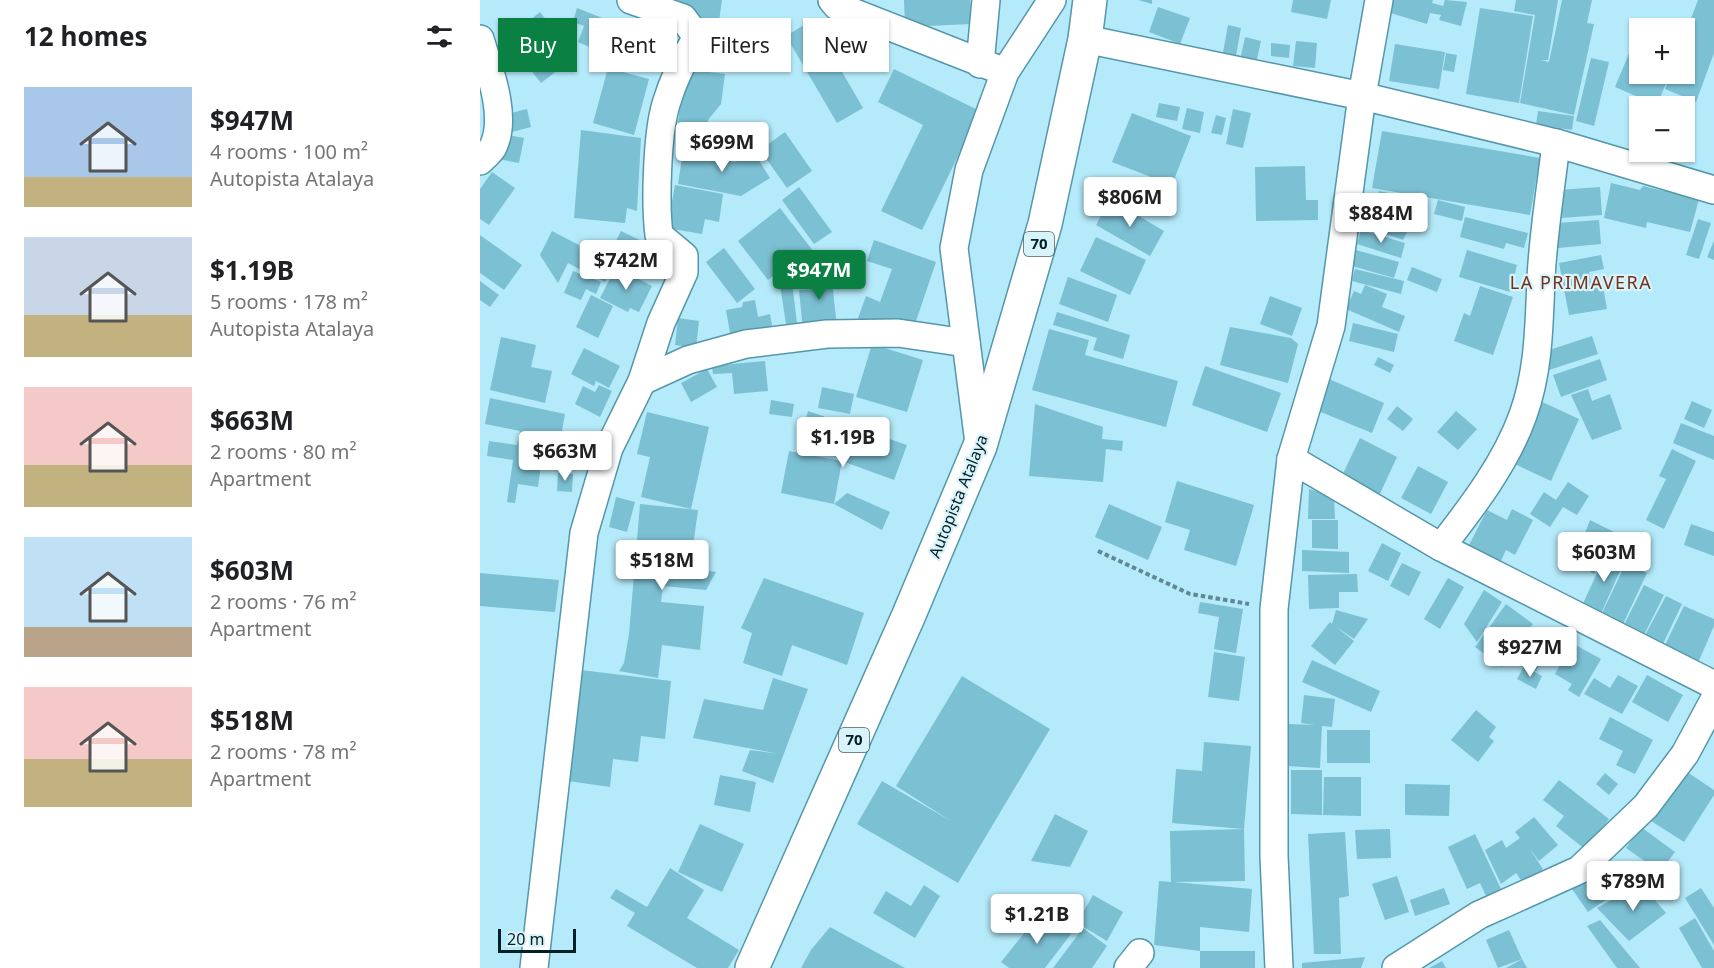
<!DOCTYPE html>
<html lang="en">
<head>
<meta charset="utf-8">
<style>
	body { margin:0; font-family:"Noto Sans",sans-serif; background:#f6f6f6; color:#202124; height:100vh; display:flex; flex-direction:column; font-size:22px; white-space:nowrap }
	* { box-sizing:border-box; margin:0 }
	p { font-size:20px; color:#757577 }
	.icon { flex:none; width:33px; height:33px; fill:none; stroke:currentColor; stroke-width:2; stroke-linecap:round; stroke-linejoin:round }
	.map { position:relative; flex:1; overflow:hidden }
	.panel { display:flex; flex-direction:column; background:#fff; width:480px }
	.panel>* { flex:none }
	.banner { position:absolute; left:18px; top:18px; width:570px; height:54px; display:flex; gap:12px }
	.controls { position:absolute; left:1149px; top:18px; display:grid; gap:12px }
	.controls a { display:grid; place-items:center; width:66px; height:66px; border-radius:0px; background:#fff; box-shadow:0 2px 4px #0004; font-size:30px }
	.scale { position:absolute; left:18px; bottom:15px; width:78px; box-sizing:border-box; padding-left:6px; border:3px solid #032027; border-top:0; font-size:16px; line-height:21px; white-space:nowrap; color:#032027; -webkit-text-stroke:4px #d9f3fa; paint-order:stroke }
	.price { position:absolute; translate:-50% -51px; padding:0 14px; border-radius:6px; background:#fff; color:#222; font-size:20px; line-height:39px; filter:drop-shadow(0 2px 3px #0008) }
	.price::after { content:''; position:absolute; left:50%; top:36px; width:18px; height:14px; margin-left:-9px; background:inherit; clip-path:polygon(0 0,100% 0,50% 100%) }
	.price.active { background:#0b8043; color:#fff }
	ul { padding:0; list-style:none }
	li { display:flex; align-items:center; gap:18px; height:150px; padding:0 24px }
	li span { display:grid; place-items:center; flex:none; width:168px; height:120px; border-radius:0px; color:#555 }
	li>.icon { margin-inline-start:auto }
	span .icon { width:72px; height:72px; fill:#fffc; stroke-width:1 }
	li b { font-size:26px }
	h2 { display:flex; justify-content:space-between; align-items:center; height:72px; padding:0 24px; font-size:26px }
	.tag { padding:0 21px; border-radius:0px; background:#fff; box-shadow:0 2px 4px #0004; font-size:21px; line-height:54px }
	.tag.active { background:#0b8043; color:#fff }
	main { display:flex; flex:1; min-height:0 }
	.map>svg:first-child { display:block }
	.building { fill:#7cc0d3 }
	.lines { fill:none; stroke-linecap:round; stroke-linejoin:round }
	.minor-casing { stroke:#5497aa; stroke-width:30 }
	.primary-casing { stroke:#5497aa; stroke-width:36 }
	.path { stroke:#5f8894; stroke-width:4; stroke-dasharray:4.5 3; stroke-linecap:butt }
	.minor { stroke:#fff; stroke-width:27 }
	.primary { stroke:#fff; stroke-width:33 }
	.labels { text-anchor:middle; stroke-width:4.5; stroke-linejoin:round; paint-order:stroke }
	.shield { fill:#d9f3fa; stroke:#435f66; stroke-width:1.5 }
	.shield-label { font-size:15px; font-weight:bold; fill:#032027 }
	.street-label { font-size:16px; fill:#032027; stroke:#d9f3fa }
	.neighbourhood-label { font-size:18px; letter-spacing:1.5px; fill:#72301b; stroke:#d9f3fa }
</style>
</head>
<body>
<main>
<section class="panel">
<h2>12 homes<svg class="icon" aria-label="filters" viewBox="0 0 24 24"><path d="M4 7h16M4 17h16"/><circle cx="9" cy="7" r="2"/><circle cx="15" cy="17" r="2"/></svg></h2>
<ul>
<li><span style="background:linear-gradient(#a9c7e8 75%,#c2b280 0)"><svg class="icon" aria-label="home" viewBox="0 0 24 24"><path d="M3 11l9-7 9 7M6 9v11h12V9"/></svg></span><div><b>$947M</b><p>4 rooms · 100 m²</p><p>Autopista Atalaya</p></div></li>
<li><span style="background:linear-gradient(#c9d6e8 65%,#c2b280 0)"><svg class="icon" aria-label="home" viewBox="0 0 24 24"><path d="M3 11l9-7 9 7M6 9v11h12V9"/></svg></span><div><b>$1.19B</b><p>5 rooms · 178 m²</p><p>Autopista Atalaya</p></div></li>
<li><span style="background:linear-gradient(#f6c9c9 65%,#c2b280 0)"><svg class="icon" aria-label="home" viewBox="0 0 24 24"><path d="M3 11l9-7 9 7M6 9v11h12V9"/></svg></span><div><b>$663M</b><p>2 rooms · 80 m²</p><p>Apartment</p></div></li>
<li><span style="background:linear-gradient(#bfe0f5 75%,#b9a48a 0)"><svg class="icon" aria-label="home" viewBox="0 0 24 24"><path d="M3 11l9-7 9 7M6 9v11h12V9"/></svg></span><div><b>$603M</b><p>2 rooms · 76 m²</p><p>Apartment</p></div></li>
<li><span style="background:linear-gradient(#f6c9c9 60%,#c2b280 0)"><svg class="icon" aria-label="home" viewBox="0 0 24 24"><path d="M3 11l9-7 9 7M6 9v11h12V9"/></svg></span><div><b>$518M</b><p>2 rooms · 78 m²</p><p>Apartment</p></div></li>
</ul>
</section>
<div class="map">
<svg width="1234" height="968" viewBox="0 0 1234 968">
	<rect width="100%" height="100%" fill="#b5eafa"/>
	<!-- building -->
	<g class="building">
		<polygon points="192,0 242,0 239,21 208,16 210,5 192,2"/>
		<polygon points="424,0 490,0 492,24 425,27"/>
		<polygon points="658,0 672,0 672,4"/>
		<polygon points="813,0 851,0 847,19 811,12"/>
		<polygon points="910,0 953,0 952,3 963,6 965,0 987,2 981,26 959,20 961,15 950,13 947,24 907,12"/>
		<polygon points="1036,0 1078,0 1068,60 1061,60 1069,62 1082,0 1112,0 1107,23 1114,24 1094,115 1040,103 1055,15 1034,11"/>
		<polygon points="1218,0 1234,0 1234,53 1216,102 1185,89 1191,74 1204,74 1204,37"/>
		<polygon points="678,7 710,18 700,44 669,32"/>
		<polygon points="97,8 125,19 114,49 98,42 104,26 93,22"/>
		<polygon points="1000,8 1053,16 1039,103 986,94"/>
		<polygon points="60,12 95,57 61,83 26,39"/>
		<polygon points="332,20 383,108 357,123 306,36"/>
		<polygon points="748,25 761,28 755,61 742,58"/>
		<polygon points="765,37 781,41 776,64 760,60"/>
		<polygon points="1155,39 1160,41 1160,74 1190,74 1177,105 1135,87"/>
		<polygon points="133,41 154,49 146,70 115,59 119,46 130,50"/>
		<polygon points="816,41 837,43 835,68 813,66"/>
		<polygon points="791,43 810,45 809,58 791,56"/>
		<polygon points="915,44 965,52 959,89 909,81"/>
		<polygon points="966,53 977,55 974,72 963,70"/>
		<polygon points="1111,58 1129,62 1114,126 1096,121"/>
		<polygon points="128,68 169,79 154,135 113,123"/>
		<polygon points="204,69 245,74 241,104 228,120 226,136 197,133"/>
		<polygon points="414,69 500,111 442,230 401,211 443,125 398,102"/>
		<polygon points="679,103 700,107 697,121 676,117"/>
		<polygon points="707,108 724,112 720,133 702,129"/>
		<polygon points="47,109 51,127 28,133 23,115"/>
		<polygon points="753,109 771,113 763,148 746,144"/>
		<polygon points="1058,111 1094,116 1092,130 1056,125"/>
		<polygon points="652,113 711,136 692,185 632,162"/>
		<polygon points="736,115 746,118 742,135 731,133"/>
		<polygon points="101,130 161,138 157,211 147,208 145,223 94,218"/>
		<polygon points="902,131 1060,158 1050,215 892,188"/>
		<polygon points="305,132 332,171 307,188 280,150"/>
		<polygon points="23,134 44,138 39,163 18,159"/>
		<polygon points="203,151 255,162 273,151 290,178 261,196 198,184"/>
		<polygon points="825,166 826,200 838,200 838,220 776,221 775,167"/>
		<polygon points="12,172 35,188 9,225 0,219 0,189"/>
		<polygon points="1131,183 1160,190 1163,186 1184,191 1186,183 1221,192 1210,232 1167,222 1166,228 1124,218"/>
		<polygon points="195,185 243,194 239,222 225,219 222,234 187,228"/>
		<polygon points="319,187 352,232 334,244 302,200"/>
		<polygon points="1120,187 1122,215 1081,218 1078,190"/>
		<polygon points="899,191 937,199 934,214 921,211 916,220 894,214"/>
		<polygon points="630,199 684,231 670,256 616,225"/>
		<polygon points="958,200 985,207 982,221 954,214"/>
		<polygon points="300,208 337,256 319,270 312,261 288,280 258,241"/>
		<polygon points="885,212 926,226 928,219 933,220 923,240 881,225"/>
		<polygon points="985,217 1048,233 1044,248 1026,243 1024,249 980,237"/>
		<polygon points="1218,219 1231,223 1219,259 1206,255"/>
		<polygon points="1119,220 1121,244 1078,248 1076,223"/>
		<polygon points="881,230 925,243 921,258 877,244"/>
		<polygon points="72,231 114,253 105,272 88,263 78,283 60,255"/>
		<polygon points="141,231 172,246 158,275 127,259"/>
		<polygon points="0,235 42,265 24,290 0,273"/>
		<polygon points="616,237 666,260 650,295 600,271"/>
		<polygon points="394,240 456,262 433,330 377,321 386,296 400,302 412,269 387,261"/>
		<polygon points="1234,241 1234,260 1227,257"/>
		<polygon points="244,248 275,289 257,303 226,262"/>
		<polygon points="876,250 919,262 914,278 872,266"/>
		<polygon points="987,250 1037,265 1030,292 979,277"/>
		<polygon points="1121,255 1124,269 1109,272 1112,288 1123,287 1127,309 1089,315 1079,263"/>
		<polygon points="118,260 133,268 125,282 111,274"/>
		<polygon points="350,263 357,327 323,330 319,290 334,289 332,265"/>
		<polygon points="136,267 172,286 159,312 150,308 148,312 120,298"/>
		<polygon points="932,267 962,279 957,292 927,280"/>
		<polygon points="875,269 924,281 921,294 872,281"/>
		<polygon points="93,271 121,282 116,294 106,289 101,300 84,293"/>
		<polygon points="588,277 637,295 628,322 579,304"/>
		<polygon points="0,281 19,295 10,307 0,300"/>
		<polygon points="312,283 317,323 306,324 300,285"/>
		<polygon points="885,285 907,294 902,307 925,316 919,332 866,309 874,291 881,294"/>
		<polygon points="1000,286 1033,297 1013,355 974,341 984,313 990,316"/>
		<polygon points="111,295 133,306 118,338 96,327"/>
		<polygon points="790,296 822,308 812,336 780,324"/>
		<polygon points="275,300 278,317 290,314 293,331 251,339 246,310 262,307 263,302"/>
		<polygon points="577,312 650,335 643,359 613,350 617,338 573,325"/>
		<polygon points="198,318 219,321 216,348 195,345"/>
		<polygon points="873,323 918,334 914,352 869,341"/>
		<polygon points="750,327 811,338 818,344 808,383 740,365"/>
		<polygon points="569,329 609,340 605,355 698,381 686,427 552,390"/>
		<polygon points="1112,336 1118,354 1069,370 1063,352"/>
		<polygon points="21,337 56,345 51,367 72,371 65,403 10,390"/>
		<polygon points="392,344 443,360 427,412 376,397"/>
		<polygon points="104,348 140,366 129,388 116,381 114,386 91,374"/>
		<polygon points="898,357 914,365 910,373 894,365"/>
		<polygon points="1120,359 1127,380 1081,397 1073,375"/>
		<polygon points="285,361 288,391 254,394 252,373 233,374 232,366"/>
		<polygon points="725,366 801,393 787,432 712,405"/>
		<polygon points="227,369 237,387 211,402 201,383"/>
		<polygon points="849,379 904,403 892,433 836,410"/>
		<polygon points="119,385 132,391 120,417 95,404 103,386 115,392"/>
		<polygon points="342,387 374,394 370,414 338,408"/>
		<polygon points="1108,389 1112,401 1130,394 1142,429 1112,440 1091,395"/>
		<polygon points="10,398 85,414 78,452 45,446 44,455 62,458 58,487 38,484 35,503 27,502 33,460 7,456 9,441 37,445 40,431 5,424"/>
		<polygon points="1056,399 1099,419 1071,481 1028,461"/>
		<polygon points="291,400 314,404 312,417 289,414"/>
		<polygon points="1212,401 1232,410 1224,428 1204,419"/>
		<polygon points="555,404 623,427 622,439 643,441 642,451 626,449 623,482 549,476"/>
		<polygon points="917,406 933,419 923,431 907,419"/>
		<polygon points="328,411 427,445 414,480 362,461 354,504 367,493 410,512 402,530 354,504 301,493 309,451 362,461 370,445 414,458 324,426"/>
		<polygon points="976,411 997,429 978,450 957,432"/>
		<polygon points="167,412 229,427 211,509 161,497 170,457 157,454"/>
		<polygon points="1201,423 1234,436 1234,460 1193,443"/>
		<polygon points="880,438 917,457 897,500 859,482"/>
		<polygon points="1192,449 1216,461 1184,529 1166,520 1186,479 1179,476"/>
		<polygon points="938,466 968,482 951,514 921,498"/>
		<polygon points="78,473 93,474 92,492 77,491"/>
		<polygon points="697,481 774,505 756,566 704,550 710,530 685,522"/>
		<polygon points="1088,482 1109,496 1097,515 1083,507 1070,527 1050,514 1064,492 1076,500"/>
		<polygon points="829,489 854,497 855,519 828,519"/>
		<polygon points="136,497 155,502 147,532 129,527"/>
		<polygon points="160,504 218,510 213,546 188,542 185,565 236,572 226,590 183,586 181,602 224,606 220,650 182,645 178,678 139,671 144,663 149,634"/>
		<polygon points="629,504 682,527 668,560 615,537"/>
		<polygon points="1032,509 1053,520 1035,555 1026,550 1020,563 988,547 1007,510 1027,520"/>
		<polygon points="832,520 858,520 858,549 832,548"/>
		<polygon points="1110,520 1134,532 1114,574 1094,561"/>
		<polygon points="1211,524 1234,532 1234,556 1204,545"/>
		<polygon points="902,543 921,553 908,581 888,571"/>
		<polygon points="1129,547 1147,555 1119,618 1100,610"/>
		<polygon points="822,550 869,552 869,573 822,571"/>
		<polygon points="922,563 941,572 929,596 910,586"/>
		<polygon points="1146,563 1167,573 1143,624 1122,613"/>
		<polygon points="0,573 79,580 75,612 0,606"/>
		<polygon points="877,574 878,592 859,592 859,608 829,609 828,575"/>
		<polygon points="284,578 384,613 367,665 312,645 302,676 263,663 272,633 261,628"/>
		<polygon points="968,578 984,587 960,629 944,619"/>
		<polygon points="1164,585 1184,595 1161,641 1141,631"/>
		<polygon points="1004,590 1022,602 997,642 984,624"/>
		<polygon points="1186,596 1202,604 1180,650 1162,641"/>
		<polygon points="720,602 763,609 756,653 734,649 739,617 718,613"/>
		<polygon points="1026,604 1053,624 1022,667 995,647"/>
		<polygon points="1204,606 1234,619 1234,626 1218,663 1185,645"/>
		<polygon points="856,610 888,619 874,639 855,626 874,641 855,665 831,646 850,622 852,624"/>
		<polygon points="1074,633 1089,641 1076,664 1063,657 1056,671 1044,665 1058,637 1069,643"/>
		<polygon points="1092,643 1121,659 1099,697 1088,690 1092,684 1075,674"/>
		<polygon points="734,652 765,657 759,701 728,697"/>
		<polygon points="832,660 900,691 891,712 822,682"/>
		<polygon points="1044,666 1062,676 1056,689 1037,679"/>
		<polygon points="101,670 191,681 185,739 161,736 158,762 133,759 130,787 88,781"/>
		<polygon points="1138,675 1158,686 1142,714 1104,694 1114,678 1130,688"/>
		<polygon points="1167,675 1203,695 1188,722 1152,702"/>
		<polygon points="482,676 570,729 478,883 377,824 402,781 471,821 416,786"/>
		<polygon points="293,678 328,689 293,783 262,771 270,750 300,754 213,738 224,699 283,710"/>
		<polygon points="824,695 855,699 852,727 842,726 840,768 807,766 809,724 835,725 821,723"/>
		<polygon points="996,710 1016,727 1009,737 1014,741 998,762 971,740"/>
		<polygon points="1130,717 1173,740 1155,774 1136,765 1143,751 1119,739"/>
		<rect x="847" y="730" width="43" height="33"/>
		<polygon points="724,742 771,746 764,829 765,881 694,882 772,889 769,932 720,927 720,951 674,945 679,881 691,882 690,831 764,829 692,823 696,769 722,771"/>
		<polygon points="1201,768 1234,790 1234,795 1204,842 1168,819"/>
		<polygon points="811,770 842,770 842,815 811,814"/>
		<polygon points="1125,773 1138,784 1129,795 1116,784"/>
		<polygon points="240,775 276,782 270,812 234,805"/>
		<polygon points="844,777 881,777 881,816 843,815"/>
		<polygon points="1079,780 1129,819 1106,850 1076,826 1084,816 1063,800"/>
		<polygon points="925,784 970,785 969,816 925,815"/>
		<polygon points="575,814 608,831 590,867 551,861"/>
		<polygon points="1054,817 1078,845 1059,861 1049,848 1063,869 1043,883 1036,873 1021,884 1005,850 1022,840 1026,848 1040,838 1035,832"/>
		<polygon points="220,824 264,844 242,892 198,872"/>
		<polygon points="1161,827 1195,852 1180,872 1146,848"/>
		<polygon points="910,829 911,858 877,859 875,830"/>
		<polygon points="865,832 869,896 859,898 861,954 834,954 828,834"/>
		<polygon points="995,834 1021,889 1006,896 1000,883 987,889 968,847"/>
		<polygon points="1131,863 1146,886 1108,912 1092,889"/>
		<polygon points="190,868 224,890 207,918 259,950 248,968 217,968 147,926 155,913 130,898 136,889 167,907"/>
		<polygon points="917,876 929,912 905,920 892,884"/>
		<polygon points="1161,884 1186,913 1149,941 1117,908"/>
		<polygon points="444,885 460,896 435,938 393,913 406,891 431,906"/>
		<polygon points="964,888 970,904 935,916 930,900"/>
		<polygon points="1221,888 1234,908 1234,945 1205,898"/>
		<polygon points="613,895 643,912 627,941 597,923"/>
		<polygon points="562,911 591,934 565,968 529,968 521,962"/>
		<polygon points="1215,918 1234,951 1234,968 1222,968 1199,928"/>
		<polygon points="1120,920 1160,968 1137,968 1107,926"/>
		<polygon points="350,927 425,968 321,968 331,950"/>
		<polygon points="603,928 627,946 612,968 573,968"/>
		<polygon points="1029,930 1042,959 1018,968 1006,940"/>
		<rect x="720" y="951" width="55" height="17"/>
		<polygon points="885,957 881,968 822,968 822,963"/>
		<polygon points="1042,959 1047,968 1026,968"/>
		<polygon points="962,961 966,968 949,968"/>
	</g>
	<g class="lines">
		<defs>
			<g id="minor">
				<polyline points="352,0 357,6 525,72"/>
				<path d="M0 39C9 69 28 117 13 147 10 152 4 157 0 161"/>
				<polyline points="605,39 882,96 1076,143 1234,190"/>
				<polyline points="500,64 506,0"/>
				<polyline points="162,381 208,360 266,344 347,334 418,333 486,343"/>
				<polyline points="499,443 474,248 489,170 525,72 572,0"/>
				<polyline points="811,459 961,547 1234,685"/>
				<path d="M961 547C992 507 1026 463 1043 415 1059 371 1059 325 1061 279 1063 234 1071 188 1076 143"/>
				<path d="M54 968 104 533 129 448 162 381 181 323 204 272V256L179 235C175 203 177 134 186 104 193 80 204 58 217 37L203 18 151 0"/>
				<polyline points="648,968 660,953"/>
				<polyline points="799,968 794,856 794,609 811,459 851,326 882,96 899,0"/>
				<polyline points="916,968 999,915 1099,870 1166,806 1205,754 1234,700"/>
			</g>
			<polyline id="primary" points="272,968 428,617 500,446 565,224 605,39 610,0"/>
		</defs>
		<!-- minor casing -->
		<use href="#minor" class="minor-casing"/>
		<!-- primary casing -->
		<use href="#primary" class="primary-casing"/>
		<!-- path -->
		<polyline class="path" points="618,551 710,594 769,604"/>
		<!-- minor -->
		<use href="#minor" class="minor"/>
		<!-- primary -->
		<use href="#primary" class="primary"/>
	</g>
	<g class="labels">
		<!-- shield labels -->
		<g class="shield">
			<rect x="544" y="232" width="30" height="24" rx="4.5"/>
			<rect x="359" y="728" width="30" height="24" rx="4.5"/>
		</g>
		<g class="shield-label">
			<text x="559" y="249">70</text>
			<text x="374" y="745">70</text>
		</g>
		<!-- street labels -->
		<g class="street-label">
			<text transform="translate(478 496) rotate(-68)" y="6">Autopista Atalaya</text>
		</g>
		<!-- neighbourhood labels -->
		<g class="neighbourhood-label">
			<text x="1101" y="289">LA PRIMAVERA</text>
		</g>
	</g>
</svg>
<div class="controls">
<a>+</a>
<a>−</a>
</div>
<div class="scale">20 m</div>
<b class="price" style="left:242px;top:173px">$699M</b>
<b class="price" style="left:650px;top:228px">$806M</b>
<b class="price" style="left:901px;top:244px">$884M</b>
<b class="price" style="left:146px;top:291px">$742M</b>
<b class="price active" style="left:339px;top:301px">$947M</b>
<b class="price" style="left:363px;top:468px">$1.19B</b>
<b class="price" style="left:85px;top:482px">$663M</b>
<b class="price" style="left:1124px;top:583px">$603M</b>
<b class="price" style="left:182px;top:591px">$518M</b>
<b class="price" style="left:1050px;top:678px">$927M</b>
<b class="price" style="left:1153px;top:912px">$789M</b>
<b class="price" style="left:557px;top:945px">$1.21B</b>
<div class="banner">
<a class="tag active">Buy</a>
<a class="tag">Rent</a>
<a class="tag">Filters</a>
<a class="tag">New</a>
</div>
</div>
</main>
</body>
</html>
